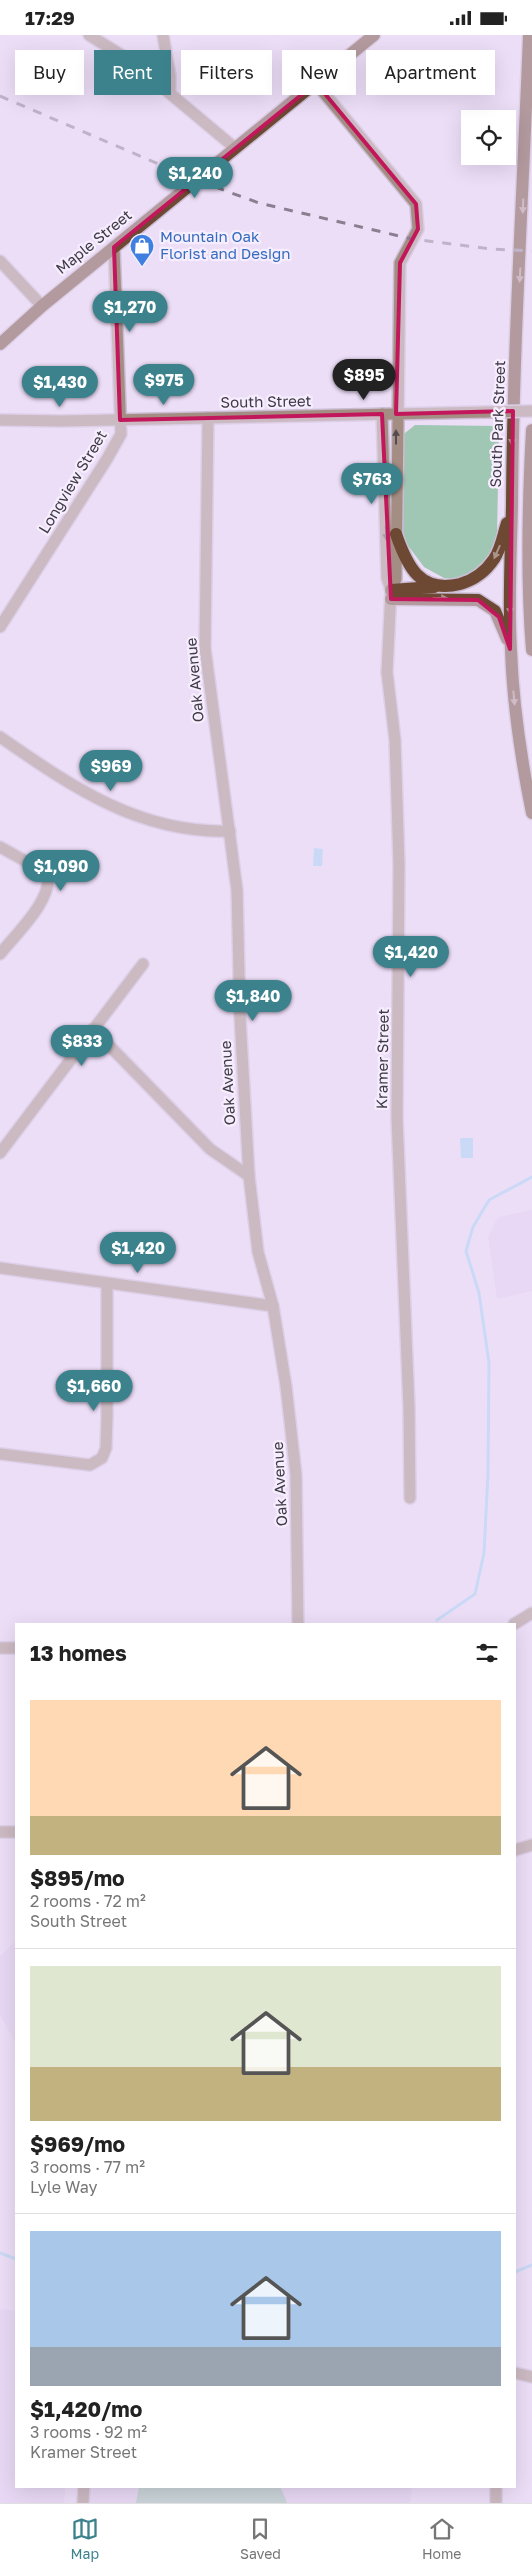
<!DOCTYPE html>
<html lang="en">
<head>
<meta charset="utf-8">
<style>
	body { margin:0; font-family:"Golos Text",sans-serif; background:#f6f6f6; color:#222; height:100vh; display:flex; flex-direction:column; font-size:19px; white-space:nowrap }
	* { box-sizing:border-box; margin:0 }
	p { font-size:16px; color:#767676 }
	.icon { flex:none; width:28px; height:28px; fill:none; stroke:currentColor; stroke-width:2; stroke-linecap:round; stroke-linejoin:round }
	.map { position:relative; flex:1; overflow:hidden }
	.side { position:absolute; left:15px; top:1588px; width:501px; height:865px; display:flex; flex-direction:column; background:#fff; border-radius:0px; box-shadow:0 5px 20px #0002 }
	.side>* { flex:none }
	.hud { position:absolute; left:15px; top:15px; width:502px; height:45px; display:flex; gap:10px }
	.fabs { position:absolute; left:461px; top:75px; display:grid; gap:10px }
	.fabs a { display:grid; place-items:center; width:55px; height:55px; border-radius:0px; background:#fff; box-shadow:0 5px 20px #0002; font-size:25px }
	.price { position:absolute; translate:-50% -42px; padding:0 11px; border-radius:18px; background:#3c828d; color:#fff; font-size:16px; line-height:32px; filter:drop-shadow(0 1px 2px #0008) }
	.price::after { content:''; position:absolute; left:50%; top:30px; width:15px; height:11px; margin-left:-8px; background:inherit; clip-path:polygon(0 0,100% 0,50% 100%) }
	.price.current { background:#222; color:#fff }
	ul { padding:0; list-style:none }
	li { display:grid; align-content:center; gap:10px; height:265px; padding:0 15px }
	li+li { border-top:1px solid #e0e0e0 }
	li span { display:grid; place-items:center; height:155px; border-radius:0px; color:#555 }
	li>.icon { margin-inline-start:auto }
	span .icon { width:90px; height:90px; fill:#fffc; stroke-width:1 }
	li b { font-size:21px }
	h2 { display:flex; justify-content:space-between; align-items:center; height:60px; padding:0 15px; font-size:21px }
	.tag { padding:0 18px; border-radius:0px; background:#fff; box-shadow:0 5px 20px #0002; font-size:18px; line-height:45px }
	.tag.current { background:#3c828d; color:#fff }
	.status { display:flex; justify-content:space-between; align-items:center; height:35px; padding:0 25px; background:#fff; direction:ltr }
	.status svg { height:14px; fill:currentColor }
	.dock { display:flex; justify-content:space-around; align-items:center; height:70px; border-top:1px solid #e0e0e0; background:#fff; font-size:14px; color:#767676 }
	.dock a { display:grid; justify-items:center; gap:2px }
	.dock .current { color:#3c828d }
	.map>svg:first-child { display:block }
	.built { fill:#e3d0f1 }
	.green { fill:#9fc7b4 }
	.water { fill:#9fd4f4 }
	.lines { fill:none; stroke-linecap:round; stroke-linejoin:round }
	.stream { stroke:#9fd4f4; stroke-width:3 }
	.minor-casing { stroke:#cabdd4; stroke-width:14 }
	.major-casing { stroke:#cabdd4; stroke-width:15 }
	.minor { stroke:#a48e83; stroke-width:11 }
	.major { stroke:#6d4833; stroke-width:12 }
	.rail { stroke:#897f90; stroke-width:3; stroke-dasharray:9 9; stroke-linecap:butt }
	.minor-bridge-casing { stroke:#cabdd4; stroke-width:14; stroke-linecap:butt }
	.minor-bridge { stroke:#a48e83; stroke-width:11 }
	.oneway { fill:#ab938e }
	.oneway2 { fill:#544b51 }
	.marked { fill:none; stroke:#c2185b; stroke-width:4; stroke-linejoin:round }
	.labels { text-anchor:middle; stroke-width:4.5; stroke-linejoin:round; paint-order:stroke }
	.shop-label { font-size:15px; fill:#366cbe; stroke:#f6eefe; text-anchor:start }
	.street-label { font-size:15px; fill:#403a45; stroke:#f6eefe }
</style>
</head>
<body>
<div class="status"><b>17:29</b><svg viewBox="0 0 49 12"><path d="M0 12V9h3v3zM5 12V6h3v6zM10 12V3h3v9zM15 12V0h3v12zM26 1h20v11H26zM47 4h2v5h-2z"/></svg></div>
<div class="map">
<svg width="532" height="2468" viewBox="0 0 532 2468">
	<rect width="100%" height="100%" fill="#eddef8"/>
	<!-- built -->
	<g class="built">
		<polygon points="532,1175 532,1256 497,1264 488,1202 498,1182"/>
		<polygon points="16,1906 16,2009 0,1980 0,1921"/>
		<polygon points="0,2274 16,2276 16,2451 65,2451 64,2468 0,2468"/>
		<polygon points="87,2451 412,2451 410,2468 87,2468"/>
	</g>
	<!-- green -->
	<g class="green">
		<polygon points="415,390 499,391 497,502 491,520 475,538 461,544 444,543 424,532 403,504 400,402"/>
		<polygon points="139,2451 280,2451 287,2468 136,2468"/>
	</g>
	<!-- water -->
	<g class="water">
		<polygon points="314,813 323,814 322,831 313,831"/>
		<polygon points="460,1103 473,1103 473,1123 461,1123"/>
	</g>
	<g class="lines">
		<!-- stream -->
		<g class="stream">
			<polyline points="437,1585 475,1559 484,1518 488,1439 489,1328 479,1258 466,1216 473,1192 489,1165 532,1142"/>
			<polyline points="0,2218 16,2224"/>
			<polyline points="515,2237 532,2230"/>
		</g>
		<defs>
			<g id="minor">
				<polyline points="89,0 131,26 235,113"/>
				<polyline points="163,0 170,40 170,58"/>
				<polyline points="316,48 416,169 418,194 400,228 396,544 391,555"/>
				<polyline points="0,226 42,271"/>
				<polyline points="382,379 387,543 391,555 387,637 395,705 399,829 397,1083 409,1372 410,1463"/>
				<polyline points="208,383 205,613 237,855 240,982 249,1141 258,1217 273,1271 286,1351 296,1440 298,1589"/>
				<polyline points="0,385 62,386 486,377"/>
				<polyline points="0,592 107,424 121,399 114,212"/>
				<path d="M0 702C71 751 139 799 230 796"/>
				<path d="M0 812 47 838C55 863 15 900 0 919"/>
				<polyline points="93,994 210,1114 249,1141"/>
				<polyline points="0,1118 143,929"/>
				<polyline points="0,1233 273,1271"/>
				<polyline points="0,1419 90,1430 102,1423 106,1413 107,1382 107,1248"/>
				<polyline points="514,1589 532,1578"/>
				<polyline points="0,1613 16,1613"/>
				<polyline points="0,1797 16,1797"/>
				<polyline points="515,1815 532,1810"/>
				<polyline points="515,2338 532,2342"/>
				<polyline points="83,2468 84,2451"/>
				<polyline points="496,2468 496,2451"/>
			</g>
			<g id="major">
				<path d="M529 0C523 157 513 313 512 470 511 518 508 567 511 615 513 670 521 724 532 778"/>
				<polyline points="0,309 42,271 374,0"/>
				<path d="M532 395C528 468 526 541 532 615"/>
				<path d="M396 499C407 531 420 559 460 549 474 545 486 536 494 524 501 514 503 500 507 488"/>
				<polyline points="391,555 434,552"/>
				<polyline points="391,564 478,565 495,576 507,604"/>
			</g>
		</defs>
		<!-- minor casing -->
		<use href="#minor" class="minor-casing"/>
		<!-- major casing -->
		<use href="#major" class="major-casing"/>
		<!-- minor -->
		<use href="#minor" class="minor"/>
		<!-- major -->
		<use href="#major" class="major"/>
		<!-- rail -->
		<polyline class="rail" points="0,61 196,145 259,168 412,204 491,214 532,216"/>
		<defs>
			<polyline id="minor-bridge" points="486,377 532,376"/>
		</defs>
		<!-- minor-bridge casing -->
		<use href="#minor-bridge" class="minor-bridge-casing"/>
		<!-- minor-bridge -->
		<use href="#minor-bridge" class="minor-bridge"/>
	</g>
	<!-- one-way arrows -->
	<defs><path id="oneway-solid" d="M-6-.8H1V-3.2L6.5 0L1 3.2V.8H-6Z" transform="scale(1.25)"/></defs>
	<g class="oneway">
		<use href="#oneway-solid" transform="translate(523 171) rotate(92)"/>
		<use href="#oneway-solid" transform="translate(520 240) rotate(93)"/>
		<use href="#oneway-solid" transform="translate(512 403) rotate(92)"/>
		<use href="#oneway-solid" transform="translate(497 517) rotate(114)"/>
		<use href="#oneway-solid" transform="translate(440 563) rotate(-1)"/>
		<use href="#oneway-solid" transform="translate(510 572) rotate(89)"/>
		<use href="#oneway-solid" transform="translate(514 663) rotate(85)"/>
	</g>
	<g class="oneway2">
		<use href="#oneway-solid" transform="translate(396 402) rotate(-90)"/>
		<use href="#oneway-solid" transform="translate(386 498) rotate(89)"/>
	</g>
	<!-- marked area -->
	<path d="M0 0H532V2468H0ZM316 48 416 169 418 194 400 228 396 379 513 376 510 614 499 582 478 565 391 564 382 379 120 385 114 212Z" fill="#eddef8" fill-opacity=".55" fill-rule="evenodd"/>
	<path class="marked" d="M316 48 416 169 418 194 400 228 396 379 513 376 510 614 499 582 478 565 391 564 382 379 120 385 114 212Z"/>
	<!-- icons -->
	<defs>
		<symbol id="shop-pin" viewBox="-11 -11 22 30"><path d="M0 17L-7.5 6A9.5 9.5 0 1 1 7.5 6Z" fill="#3f7fe0" stroke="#f6eefe"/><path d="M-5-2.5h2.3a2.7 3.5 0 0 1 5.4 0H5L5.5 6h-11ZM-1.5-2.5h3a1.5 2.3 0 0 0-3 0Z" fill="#fff"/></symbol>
	</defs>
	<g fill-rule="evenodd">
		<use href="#shop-pin" x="128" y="197" width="28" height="38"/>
	</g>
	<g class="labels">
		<!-- shop labels -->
		<g class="shop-label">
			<text x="160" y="207">Mountain Oak<tspan x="160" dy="17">Florist and Design</tspan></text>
		</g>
		<!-- street labels -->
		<g class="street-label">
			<text transform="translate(94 207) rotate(-39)" y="5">Maple Street</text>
			<text transform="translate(266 367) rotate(-1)" y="5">South Street</text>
			<text transform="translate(498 389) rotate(-88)" y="5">South Park Street</text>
			<text transform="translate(73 447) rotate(-59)" y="5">Longview Street</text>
			<text transform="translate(195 645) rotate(-95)" y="5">Oak Avenue</text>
			<text transform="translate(383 1024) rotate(-89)" y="5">Kramer Street</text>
			<text transform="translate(228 1048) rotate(-93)" y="5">Oak Avenue</text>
			<text transform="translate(280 1449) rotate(-93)" y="5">Oak Avenue</text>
		</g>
	</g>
</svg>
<div class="fabs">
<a><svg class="icon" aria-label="locate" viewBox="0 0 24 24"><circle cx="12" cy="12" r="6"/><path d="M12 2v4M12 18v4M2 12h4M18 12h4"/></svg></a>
</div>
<b class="price" style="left:195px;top:164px">$1,240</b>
<b class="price" style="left:130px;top:298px">$1,270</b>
<b class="price current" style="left:364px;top:366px">$895</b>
<b class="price" style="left:164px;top:371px">$975</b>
<b class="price" style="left:60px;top:373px">$1,430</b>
<b class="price" style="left:372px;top:470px">$763</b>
<b class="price" style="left:111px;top:757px">$969</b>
<b class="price" style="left:61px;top:857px">$1,090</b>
<b class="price" style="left:411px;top:943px">$1,420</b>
<b class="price" style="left:253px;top:987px">$1,840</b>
<b class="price" style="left:82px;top:1032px">$833</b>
<b class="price" style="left:138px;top:1239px">$1,420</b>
<b class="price" style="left:94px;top:1377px">$1,660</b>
<div class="hud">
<a class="tag">Buy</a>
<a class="tag current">Rent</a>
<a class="tag">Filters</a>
<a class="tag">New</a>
<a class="tag">Apartment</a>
</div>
<section class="side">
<h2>13 homes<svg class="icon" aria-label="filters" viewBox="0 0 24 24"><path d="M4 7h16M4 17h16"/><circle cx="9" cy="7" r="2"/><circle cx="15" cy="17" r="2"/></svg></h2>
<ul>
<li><span style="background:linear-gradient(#ffd9b3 75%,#c2b280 0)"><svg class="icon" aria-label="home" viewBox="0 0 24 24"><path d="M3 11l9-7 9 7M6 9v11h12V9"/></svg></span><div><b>$895/mo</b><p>2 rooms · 72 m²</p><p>South Street</p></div></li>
<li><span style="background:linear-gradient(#dfe7d0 65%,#c2b280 0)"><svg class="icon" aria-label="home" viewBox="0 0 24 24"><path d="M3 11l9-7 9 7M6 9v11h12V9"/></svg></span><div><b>$969/mo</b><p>3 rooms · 77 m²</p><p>Lyle Way</p></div></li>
<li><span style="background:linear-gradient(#a9c7e8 75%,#9aa5b1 0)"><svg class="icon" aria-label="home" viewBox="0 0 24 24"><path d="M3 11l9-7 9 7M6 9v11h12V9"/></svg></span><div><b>$1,420/mo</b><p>3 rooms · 92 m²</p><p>Kramer Street</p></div></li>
</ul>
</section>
</div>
<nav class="dock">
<a class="current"><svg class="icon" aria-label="map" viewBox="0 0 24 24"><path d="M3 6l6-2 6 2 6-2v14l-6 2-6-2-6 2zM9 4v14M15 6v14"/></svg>Map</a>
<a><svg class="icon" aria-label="saved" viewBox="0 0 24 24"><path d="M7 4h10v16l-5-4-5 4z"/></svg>Saved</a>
<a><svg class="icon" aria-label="home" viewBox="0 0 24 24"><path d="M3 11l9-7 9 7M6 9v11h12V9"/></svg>Home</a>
</nav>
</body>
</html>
